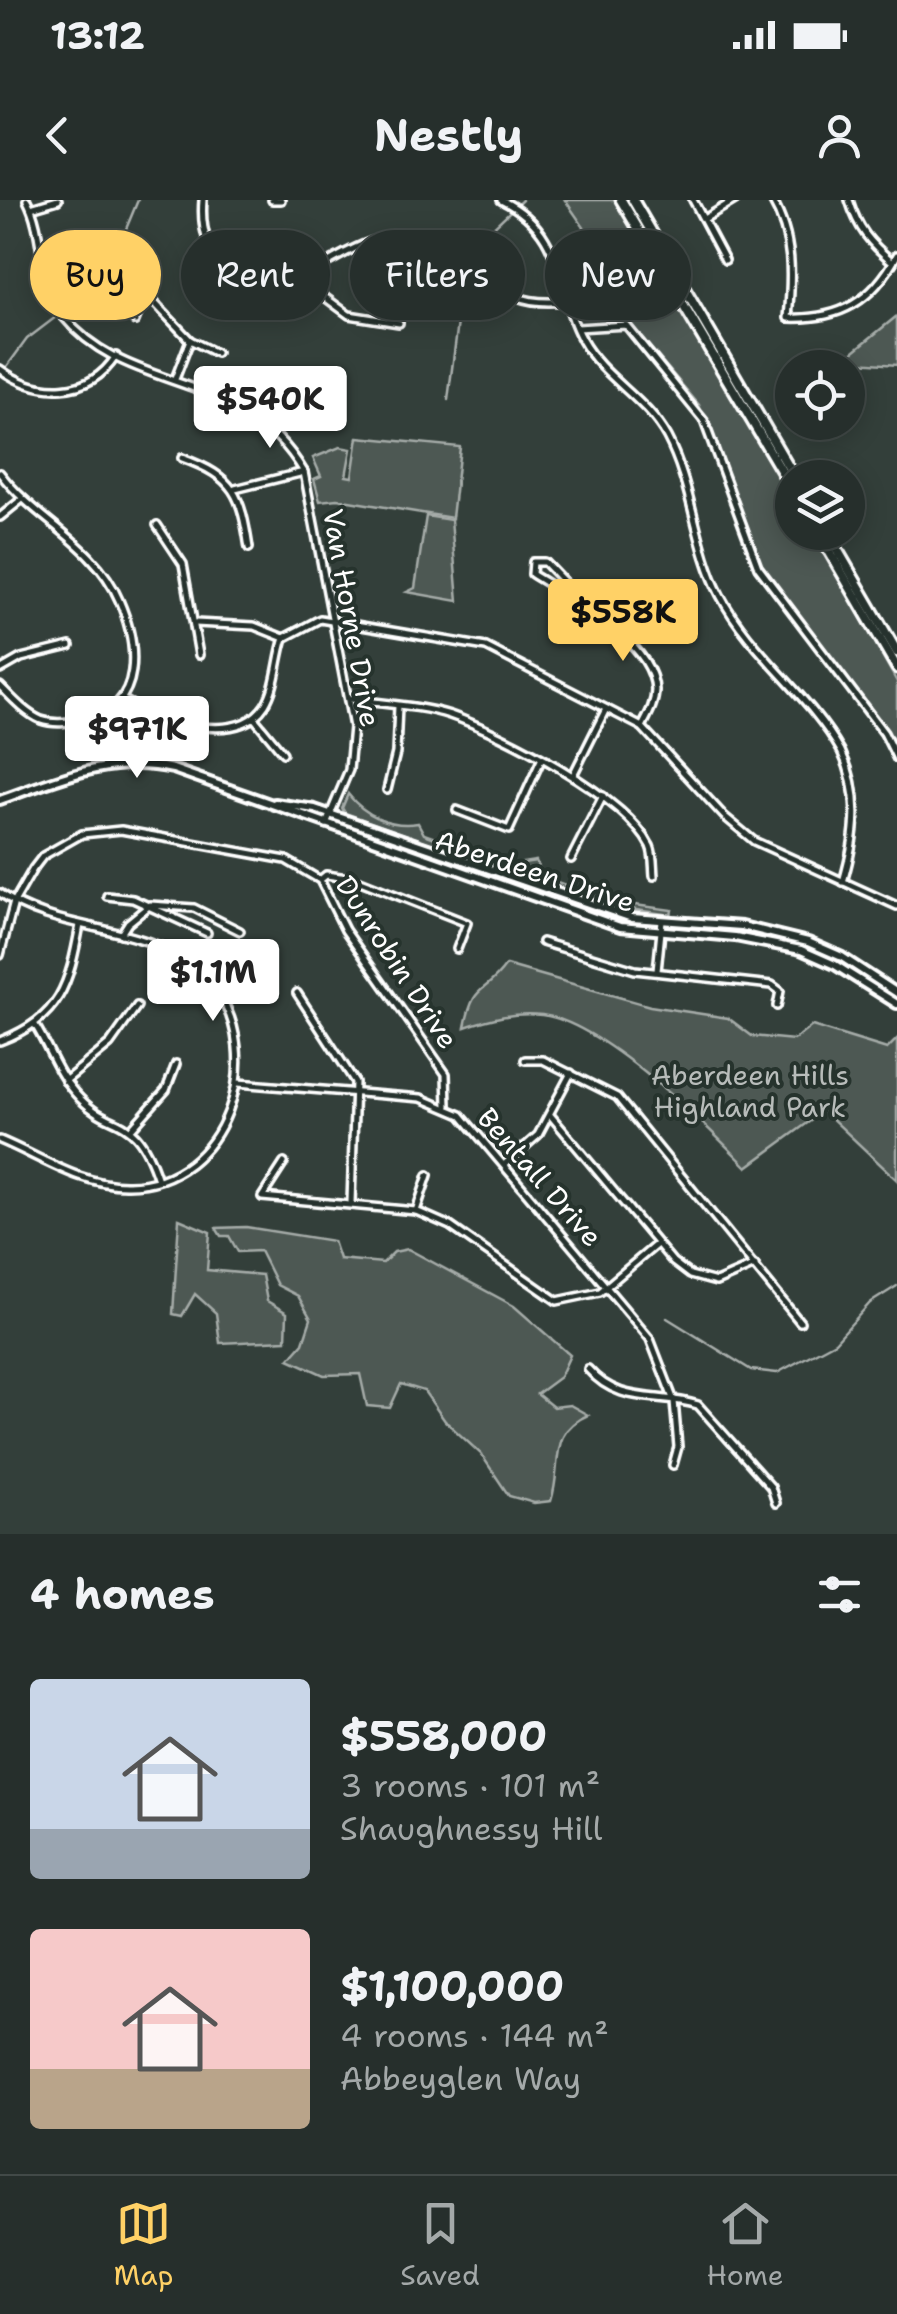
<!DOCTYPE html>
<html lang="en">
<head>
<meta charset="utf-8">
<style>
	body { margin:0; font-family:"Shantell Sans",sans-serif; background:#323b38; color:#f1f3f6; height:100vh; display:flex; flex-direction:column; font-size:38px; white-space:nowrap }
	* { box-sizing:border-box; margin:0 }
	p { font-size:32px; color:#a4a9a9 }
	.icon { flex:none; width:55px; height:55px; fill:none; stroke:currentColor; stroke-width:2; stroke-linecap:round; stroke-linejoin:round }
	.map { position:relative; height:1334px; overflow:hidden }
	.sheet { display:flex; flex-direction:column; background:#262f2c; flex:1 }
	.sheet>* { flex:none }
	.hud { position:absolute; left:30px; top:30px; width:838px; height:90px; display:flex; gap:20px }
	.buttons { position:absolute; left:775px; top:150px; display:grid; gap:20px }
	.buttons a { display:grid; place-items:center; width:90px; height:90px; border-radius:50%; background:#262f2c; box-shadow:0 5px 25px #0003,0 0 0 2px #424a48; font-size:50px }
	.price { position:absolute; translate:-50% -85px; padding:0 22px; border-radius:10px; background:#fff; color:#222; font-size:32px; line-height:65px; filter:drop-shadow(0 2px 5px #0008) }
	.price::after { content:''; position:absolute; left:50%; top:60px; width:30px; height:22px; margin-left:-15px; background:inherit; clip-path:polygon(0 0,100% 0,50% 100%) }
	.price.active { background:#ffd166; color:#111 }
	ul { padding:0; list-style:none }
	li { display:flex; align-items:center; gap:30px; height:250px; padding:0 30px }
	li span { display:grid; place-items:center; flex:none; width:280px; height:200px; border-radius:10px; color:#555 }
	li>.icon { margin-inline-start:auto }
	span .icon { width:120px; height:120px; fill:#fffc; stroke-width:1 }
	li b { font-size:42px }
	h2 { display:flex; justify-content:space-between; align-items:center; height:120px; padding:0 30px; font-size:42px }
	.pill { padding:0 35px; border-radius:45px; background:#262f2c; box-shadow:0 5px 25px #0003,0 0 0 2px #424a48; font-size:35px; line-height:90px }
	.pill.active { background:#ffd166; color:#111 }
	.status { display:flex; justify-content:space-between; align-items:center; height:70px; padding:0 50px; background:#262f2c; direction:ltr }
	.status svg { height:28px; fill:currentColor }
	header { display:flex; justify-content:space-between; align-items:center; height:130px; padding:0 30px; background:#262f2c; font-size:45px; font-weight:700 }
	.menu { display:flex; justify-content:space-around; align-items:center; height:140px; border-top:2px solid #424a48; background:#262f2c; font-size:28px; color:#a4a9a9 }
	.menu a { display:grid; justify-items:center; gap:5px }
	.menu .active { color:#ffd166 }
	.map>svg:first-child { display:block }
	.green { fill:#4d5853; stroke:#a6aca9; stroke-width:2.5 }
	.lines { fill:none; stroke-linecap:round; stroke-linejoin:round }
	.stream { stroke:#abb0ae; stroke-width:2.5 }
	.minor-casing { stroke:#fff; stroke-width:12 }
	.secondary-casing { stroke:#fff; stroke-width:14 }
	.primary-casing { stroke:#fff; stroke-width:15 }
	.minor { stroke:#26332d; stroke-width:5 }
	.secondary { stroke:#26332d; stroke-width:6 }
	.primary { stroke:#26332d; stroke-width:8 }
	.labels { text-anchor:middle; stroke-width:8; stroke-linejoin:round; paint-order:stroke }
	.street-label { font-size:28px; fill:#fff; stroke:#26332d }
	.park-label { font-size:28px; fill:#b8bcba; stroke:#26332d }
</style>
</head>
<body>
<div class="status"><b>13:12</b><svg viewBox="0 0 49 12"><path d="M0 12V9h3v3zM5 12V6h3v6zM10 12V3h3v9zM15 12V0h3v12zM26 1h20v11H26zM47 4h2v5h-2z"/></svg></div>
<header><svg class="icon" aria-label="back" viewBox="0 0 24 24"><path d="M15 5l-7 7 7 7"/></svg>Nestly<svg class="icon" aria-label="person" viewBox="0 0 24 24"><circle cx="12" cy="8" r="4"/><path d="M4 21q1-7 8-7t8 7"/></svg></header>
<div class="map">
<svg width="897" height="1334" viewBox="0 0 897 1334">
	<rect width="100%" height="100%" fill="#333f3a"/>
	<filter id="ink" filterUnits="userSpaceOnUse"><feTurbulence type="fractalNoise" baseFrequency=".01" numOctaves="2"/><feDisplacementMap in="SourceGraphic" scale="20" xChannelSelector="R" yChannelSelector="G"/><feConvolveMatrix kernelMatrix="1 2 1 2 8 2 1 2 1" color-interpolation-filters="sRGB"/></filter>
	<g filter="url(#ink)">
		<!-- green -->
		<g class="green">
			<polygon points="565,0 617,0 792,299 792,332 813,333 897,482 897,537 891,541 759,363 699,205 633,127 615,121 592,39"/>
			<polygon points="897,116 897,165 843,161 849,155"/>
			<polygon points="358,237 460,247 452,318 337,299 320,301 314,279 321,276 313,258 340,247 351,249 346,276 352,277"/>
			<polygon points="426,316 451,320 458,401 407,392 415,388"/>
			<path d="M348 594C364 615 391 628 418 623L424 634 510 665 536 661 543 677 582 691 602 686 620 703 672 710 671 715 608 706 345 613 342 608Z"/>
			<path d="M506 765 650 806 728 818 752 836 794 840 812 826 887 849 897 839V980L824 911 747 967C705 924 601 822 542 815 514 812 491 818 465 827 474 781 483 797 506 765Z"/>
			<polygon points="179,1019 210,1032 207,1070 262,1075 267,1101 287,1113 286,1140 220,1143 216,1113 195,1094 182,1116 173,1114"/>
			<path d="M246 1027 333 1041 339 1059 383 1063 394 1052 408 1049 514 1106 570 1155 560 1177 537 1194 553 1207 570 1205 588 1215C547 1232 563 1265 551 1301L534 1303 509 1296 481 1254 445 1221 424 1191 401 1184 390 1208 367 1206 360 1174 324 1175 289 1159 303 1143 311 1119 298 1096 277 1085 260 1051 238 1052 229 1036H221L216 1028Z"/>
		</g>
		<g class="lines">
			<!-- stream -->
			<g class="stream">
				<polyline points="0,176 27,139 73,104 94,65 126,29 138,0"/>
				<polyline points="448,200 467,52 522,0"/>
				<polyline points="667,1118 751,1170 777,1173 835,1142 870,1103 897,1086"/>
			</g>
			<defs>
				<g id="minor">
					<path d="M27 0C46 37 36 82 63 116 129 197 242 166 304 272L353 527 349 570 326 624"/>
					<path d="M203 0C201 23 205 47 222 63 290 128 341 22 411 40 473 56 497 114 570 100"/>
					<polyline points="272,0 281,0"/>
					<path d="M501 0C567 32 554 89 582 140 603 178 646 198 667 237 693 286 695 347 720 395 751 454 809 494 841 551 862 595 856 637 843 682"/>
					<polyline points="693,0 725,60"/>
					<path d="M772 0C794 37 792 77 788 118 840 120 873 101 897 55"/>
					<path d="M849 0C858 29 870 43 893 62"/>
					<polyline points="31,8 58,0"/>
					<polyline points="704,19 735,0"/>
					<polyline points="305,76 322,95 349,115 399,123"/>
					<polyline points="135,121 144,98 149,97 190,140 216,153"/>
					<polyline points="577,128 626,125 704,221 758,367 884,533 897,559"/>
					<path d="M0 169C38 197 89 198 116 156"/>
					<polyline points="175,179 190,140"/>
					<path d="M182 258C235 277 241 295 249 348"/>
					<path d="M0 273C35 320 95 343 119 400 138 444 145 506 87 519 72 522 55 525 41 520 25 513 12 498 0 486"/>
					<polyline points="235,289 304,272"/>
					<polyline points="0,317 21,300"/>
					<polyline points="157,325 183,364 199,455"/>
					<path d="M589 408 545 362H533L532 374C568 397 653 440 655 490 655 504 648 515 642 527"/>
					<polyline points="195,423 254,426 284,438"/>
					<polyline points="0,470 21,458 70,446"/>
					<path d="M350 499C382 504 419 505 450 515 502 533 625 596 650 646 654 655 653 667 654 676"/>
					<path d="M123 500C160 519 236 549 265 505 277 486 277 459 284 438L320 419 486 447 642 527 724 616 754 641 897 706"/>
					<polyline points="254,518 283,553"/>
					<polyline points="573,575 606,509"/>
					<polyline points="387,590 396,553 398,506"/>
					<polyline points="457,610 509,630 541,560"/>
					<polyline points="571,659 603,596"/>
					<polyline points="320,680 326,675 355,679 467,723 457,749"/>
					<path d="M0 693C64 738 161 719 213 785 268 857 227 984 128 985 82 986 41 957 0 940"/>
					<polyline points="107,696 133,699 207,733"/>
					<polyline points="121,734 128,723 150,705 194,708 240,731"/>
					<polyline points="542,742 635,770 772,785 780,791 777,806"/>
					<polyline points="0,755 14,702 33,669 43,656 82,634 121,630 286,660 320,680 345,730 446,874 447,906"/>
					<polyline points="657,771 662,721"/>
					<polyline points="297,793 355,882 351,1003"/>
					<path d="M35 825C49 847 57 873 75 893 112 936 134 906 158 980"/>
					<path d="M0 841C61 817 69 785 80 725"/>
					<polyline points="525,860 543,860 617,897 800,1122"/>
					<polyline points="65,881 110,844 137,806"/>
					<polyline points="238,883 421,898 461,915 650,1139 674,1201 678,1247 673,1265"/>
					<polyline points="551,916 673,1062 690,1075 716,1082 755,1065"/>
					<polyline points="132,928 166,890 176,864"/>
					<polyline points="284,963 262,997 416,1011 450,1026 557,1101 600,1092 657,1044"/>
					<polyline points="505,964 538,935 571,873"/>
					<polyline points="416,1011 428,975"/>
					<path d="M588 1169C620 1206 657 1192 698 1205L771 1287 776 1303"/>
				</g>
				<g id="secondary">
					<path d="M0 600C59 579 110 555 173 569L620 727 735 737 801 750 835 765 897 804"/>
					<polyline points="275,603 315,609 632,718 742,726 808,742 842,757 897,793"/>
				</g>
				<g id="primary">
					<polyline points="621,0 792,289"/>
					<polyline points="633,0 795,278"/>
					<polyline points="818,332 897,468"/>
					<polyline points="827,332 897,452"/>
				</g>
			</defs>
			<!-- minor casing -->
			<use href="#minor" class="minor-casing"/>
			<!-- secondary casing -->
			<use href="#secondary" class="secondary-casing"/>
			<!-- primary casing -->
			<use href="#primary" class="primary-casing"/>
			<!-- minor -->
			<use href="#minor" class="minor"/>
			<!-- secondary -->
			<use href="#secondary" class="secondary"/>
			<!-- primary -->
			<use href="#primary" class="primary"/>
		</g>
	</g>
	<g class="labels">
		<!-- street labels -->
		<g class="street-label">
			<text transform="translate(352 418) rotate(80)" y="10">Van Horne Drive</text>
			<text transform="translate(535 671) rotate(18)" y="10">Aberdeen Drive</text>
			<text transform="translate(397 762) rotate(57)" y="10">Dunrobin Drive</text>
			<text transform="translate(540 977) rotate(49)" y="10">Bentall Drive</text>
		</g>
		<!-- park labels -->
		<g class="park-label">
			<text x="750" y="885">Aberdeen Hills<tspan x="750" dy="32">Highland Park</tspan></text>
		</g>
	</g>
</svg>
<div class="buttons">
<a><svg class="icon" aria-label="locate" viewBox="0 0 24 24"><circle cx="12" cy="12" r="6"/><path d="M12 2v4M12 18v4M2 12h4M18 12h4"/></svg></a>
<a><svg class="icon" aria-label="layers" viewBox="0 0 24 24"><path d="M12 4l9 5-9 5-9-5zM3 14l9 5 9-5"/></svg></a>
</div>
<b class="price" style="left:270px;top:251px">$540K</b>
<b class="price active" style="left:623px;top:464px">$558K</b>
<b class="price" style="left:137px;top:581px">$971K</b>
<b class="price" style="left:213px;top:824px">$1.1M</b>
<div class="hud">
<a class="pill active">Buy</a>
<a class="pill">Rent</a>
<a class="pill">Filters</a>
<a class="pill">New</a>
</div>
</div>
<section class="sheet">
<h2>4 homes<svg class="icon" aria-label="filters" viewBox="0 0 24 24"><path d="M4 7h16M4 17h16"/><circle cx="9" cy="7" r="2"/><circle cx="15" cy="17" r="2"/></svg></h2>
<ul>
<li><span style="background:linear-gradient(#c9d6e8 75%,#9aa5b1 0)"><svg class="icon" aria-label="home" viewBox="0 0 24 24"><path d="M3 11l9-7 9 7M6 9v11h12V9"/></svg></span><div><b>$558,000</b><p>3 rooms · 101 m²</p><p>Shaughnessy Hill</p></div></li>
<li><span style="background:linear-gradient(#f6c9c9 70%,#b9a48a 0)"><svg class="icon" aria-label="home" viewBox="0 0 24 24"><path d="M3 11l9-7 9 7M6 9v11h12V9"/></svg></span><div><b>$1,100,000</b><p>4 rooms · 144 m²</p><p>Abbeyglen Way</p></div></li>
</ul>
</section>
<nav class="menu">
<a class="active"><svg class="icon" aria-label="map" viewBox="0 0 24 24"><path d="M3 6l6-2 6 2 6-2v14l-6 2-6-2-6 2zM9 4v14M15 6v14"/></svg>Map</a>
<a><svg class="icon" aria-label="saved" viewBox="0 0 24 24"><path d="M7 4h10v16l-5-4-5 4z"/></svg>Saved</a>
<a><svg class="icon" aria-label="home" viewBox="0 0 24 24"><path d="M3 11l9-7 9 7M6 9v11h12V9"/></svg>Home</a>
</nav>
</body>
</html>
